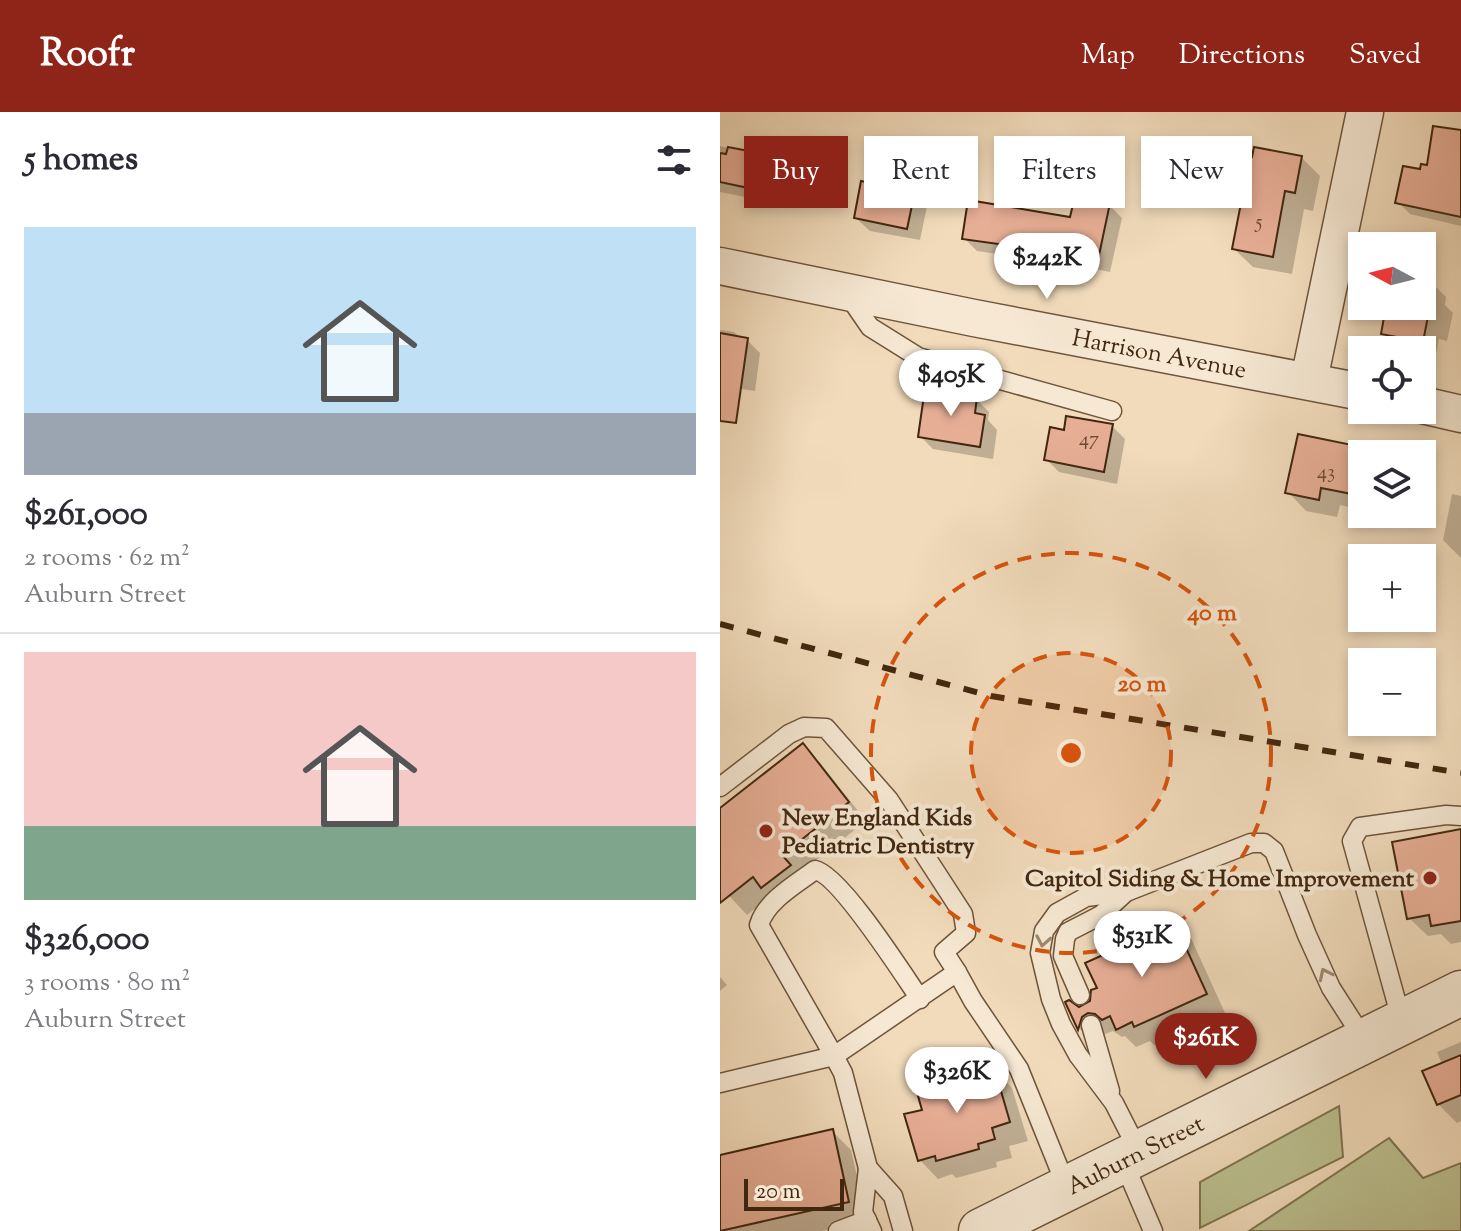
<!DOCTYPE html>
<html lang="en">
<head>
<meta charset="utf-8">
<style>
	body { margin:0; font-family:"Sorts Mill Goudy",serif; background:#f2f2f3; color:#2b2b33; height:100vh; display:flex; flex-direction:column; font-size:30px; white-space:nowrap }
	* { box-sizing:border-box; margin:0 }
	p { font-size:26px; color:#7c7c81 }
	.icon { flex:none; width:44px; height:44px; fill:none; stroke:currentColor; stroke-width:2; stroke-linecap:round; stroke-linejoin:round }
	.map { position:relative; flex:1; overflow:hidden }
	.drawer { display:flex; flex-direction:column; background:#fff; width:720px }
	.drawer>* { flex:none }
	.hud { position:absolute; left:24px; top:24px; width:596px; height:72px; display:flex; gap:16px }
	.needle { width:52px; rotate:277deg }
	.tools { position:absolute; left:628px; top:120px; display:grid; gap:16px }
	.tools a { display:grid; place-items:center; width:88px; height:88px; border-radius:0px; background:#fff; box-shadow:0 4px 12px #0003; font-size:40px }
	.scale { position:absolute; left:24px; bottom:20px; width:100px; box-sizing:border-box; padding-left:8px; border:4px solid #42270f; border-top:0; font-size:22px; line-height:28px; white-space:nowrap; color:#42270f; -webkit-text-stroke:6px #f6e8d3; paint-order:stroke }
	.price { position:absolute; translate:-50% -68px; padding:0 18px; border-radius:28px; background:#fff; color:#222; font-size:26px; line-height:52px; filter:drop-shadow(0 2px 4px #0008) }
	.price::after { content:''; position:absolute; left:50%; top:48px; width:24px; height:18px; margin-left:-12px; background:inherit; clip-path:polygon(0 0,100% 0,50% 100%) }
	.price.selected { background:#8f2418; color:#fff }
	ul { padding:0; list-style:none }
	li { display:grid; align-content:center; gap:16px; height:424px; padding:0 24px }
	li+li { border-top:2px solid #e1e1e2 }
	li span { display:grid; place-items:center; height:248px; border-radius:0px; color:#555 }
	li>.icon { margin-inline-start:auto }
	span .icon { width:144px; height:144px; fill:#fffc; stroke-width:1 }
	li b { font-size:34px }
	h2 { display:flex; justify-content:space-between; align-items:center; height:96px; padding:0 24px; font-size:34px }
	.chip { padding:0 28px; border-radius:0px; background:#fff; box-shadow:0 4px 12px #0003; font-size:28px; line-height:72px }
	.chip.selected { background:#8f2418; color:#fff }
	header { display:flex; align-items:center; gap:48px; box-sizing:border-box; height:112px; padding:0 40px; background:#8f2418; color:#fff }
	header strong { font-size:38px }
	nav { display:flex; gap:44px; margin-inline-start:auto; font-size:28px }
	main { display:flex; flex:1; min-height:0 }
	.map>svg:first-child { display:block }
	.green { fill:#bcc08f; stroke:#7f744f; stroke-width:2 }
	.shadow { fill:#0003 }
	.building { fill:#e7ae96; stroke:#42270f; stroke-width:2 }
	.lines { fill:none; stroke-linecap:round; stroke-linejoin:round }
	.service-casing { stroke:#6e543a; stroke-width:21 }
	.minor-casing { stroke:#6e543a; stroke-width:39 }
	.tertiary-casing { stroke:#6e543a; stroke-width:47 }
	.service { stroke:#f6e8d3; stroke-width:18 }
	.minor { stroke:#f6e8d3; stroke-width:36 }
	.tertiary { stroke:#f6e8d3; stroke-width:44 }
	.rail { stroke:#42270f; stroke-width:6; stroke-dasharray:14 14; stroke-linecap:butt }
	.oneway { stroke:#9c8871 }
	.ring { fill:none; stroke:#d7540c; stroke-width:4; stroke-dasharray:14 10 }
	.poi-dot { fill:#8f2418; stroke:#f6e8d3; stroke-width:3 }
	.labels { text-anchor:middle; stroke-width:8; stroke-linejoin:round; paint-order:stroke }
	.number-label { font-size:20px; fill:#6b4931 }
	.street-label { font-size:24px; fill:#42270f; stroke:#f6e8d3 }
	.poi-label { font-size:24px; font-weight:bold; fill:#42270f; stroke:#f6e8d3; text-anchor:start }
	.centre { fill:#d7540c; stroke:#f6e8d3; stroke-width:4 }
	.ring-label { font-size:24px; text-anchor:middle; font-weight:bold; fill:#d7540c; stroke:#f6e8d3; stroke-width:8; stroke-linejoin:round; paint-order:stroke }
</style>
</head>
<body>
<header>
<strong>Roofr</strong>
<nav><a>Map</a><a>Directions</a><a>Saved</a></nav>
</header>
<main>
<section class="drawer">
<h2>5 homes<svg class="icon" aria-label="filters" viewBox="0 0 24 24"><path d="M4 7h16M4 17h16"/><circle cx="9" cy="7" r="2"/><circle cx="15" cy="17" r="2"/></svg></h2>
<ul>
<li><span style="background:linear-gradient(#bfe0f5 75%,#9aa5b1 0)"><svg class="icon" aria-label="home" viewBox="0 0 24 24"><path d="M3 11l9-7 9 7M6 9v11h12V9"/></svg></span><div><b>$261,000</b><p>2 rooms · 62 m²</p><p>Auburn Street</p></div></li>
<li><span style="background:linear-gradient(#f6c9c9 70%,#7fa58c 0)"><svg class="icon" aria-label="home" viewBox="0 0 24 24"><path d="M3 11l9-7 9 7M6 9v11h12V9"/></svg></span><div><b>$326,000</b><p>3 rooms · 80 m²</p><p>Auburn Street</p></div></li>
</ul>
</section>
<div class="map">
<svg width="741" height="1119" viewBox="0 0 741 1119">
	<rect width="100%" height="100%" fill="#f1dbbb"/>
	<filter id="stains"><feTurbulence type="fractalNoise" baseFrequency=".0025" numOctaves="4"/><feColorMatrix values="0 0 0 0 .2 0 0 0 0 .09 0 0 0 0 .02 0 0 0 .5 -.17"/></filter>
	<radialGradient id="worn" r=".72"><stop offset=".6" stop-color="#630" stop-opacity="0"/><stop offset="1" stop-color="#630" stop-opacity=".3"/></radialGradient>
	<!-- green -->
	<g class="green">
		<polygon points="619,994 623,1045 480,1116 480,1070"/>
		<polygon points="669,1026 703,1066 741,1051 741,1119 529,1119"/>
	</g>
	<!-- shadow -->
	<g class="shadow">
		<polygon points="741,20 741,114 690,102 678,90 701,59 709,55"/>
		<polygon points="0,34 53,46 66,59 60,92 0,80"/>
		<polygon points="581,45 600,64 593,99 584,97 572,162 533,155 514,137 524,83 512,71 534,47"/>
		<polygon points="194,81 207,94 200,128 150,119 136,106"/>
		<polygon points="389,93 402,106 390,160 312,144 311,147 257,139 244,126 352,107"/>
		<polygon points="702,169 713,172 726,185 725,193 733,201 727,229 719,227 716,242 676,234 663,221 669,194 702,194"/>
		<polygon points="0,218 14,220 21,227 27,228 40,241 35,279 0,274"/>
		<polygon points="256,287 269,300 268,308 277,318 273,347 213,337 200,324"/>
		<polygon points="392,314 405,327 397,372 339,360 326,347 345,320"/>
		<polygon points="636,336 647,342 642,342 642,398 620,393 617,405 586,399 568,380"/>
		<polygon points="732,382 741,384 741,446 723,428"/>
		<polygon points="663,402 686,402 685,407"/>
		<polygon points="83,633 101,652 146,709 27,803 0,774 0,699"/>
		<polygon points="741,719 741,830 731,832 721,822 708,824 689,806"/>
		<polygon points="451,805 470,824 505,901 434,933 430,929 416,935 405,924 402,925 393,919 380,924 377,934 360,917 348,891 359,897 372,891 379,877 425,826"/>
		<polygon points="0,865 7,873 0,879"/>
		<polygon points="741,930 741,1009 737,1011 718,992 722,952 717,940"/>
		<polygon points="274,957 292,976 308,1029 289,1034 292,1046 276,1050 277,1055 236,1066 232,1062 218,1067 200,1048 205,999"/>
		<polygon points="113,1020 131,1038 147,1109 101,1119 0,1119 0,1045"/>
	</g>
	<!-- building -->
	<g class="building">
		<polygon points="713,14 741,18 741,105 675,91 683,54 700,57 701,52 707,53"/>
		<polygon points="8,35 54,44 47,80 0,70 0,41 6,42"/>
		<polygon points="534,35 582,44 575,81 565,79 553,145 512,137 523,81 518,80 519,73 510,72 515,42 532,45"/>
		<polygon points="141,69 195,79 187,117 134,106"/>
		<polygon points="355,84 390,91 378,148 299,132 299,135 242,127 248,88 350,105"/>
		<polygon points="666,194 710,194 703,230 661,222"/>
		<polygon points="0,221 28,226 16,311 0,309"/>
		<polygon points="205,276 257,285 255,301 265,303 260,335 198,325"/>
		<polygon points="346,304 393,312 384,360 324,348 330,315 344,318"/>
		<polygon points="578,322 637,334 637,338 642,339 642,384 601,376 599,388 565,381"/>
		<polygon points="83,631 129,690 62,743 71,753 41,776 33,765 0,791 0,696"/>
		<polygon points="741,717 741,809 711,814 709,803 687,807 672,730"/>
		<polygon points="451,803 487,882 414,915 412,910 396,918 390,904 382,908 375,902 368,901 362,905 358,918 345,890 349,888 359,895 370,889 371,878 377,876 365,851 423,825 420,817"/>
		<polygon points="741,943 741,983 717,993 702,959"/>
		<polygon points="274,955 290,1010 272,1016 275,1027 258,1032 259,1037 216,1049 215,1044 198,1049 184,1002 202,998 196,977"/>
		<polygon points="113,1017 129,1090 0,1119 0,1043"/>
	</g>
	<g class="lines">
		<defs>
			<g id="service">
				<polyline points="128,183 150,215 198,245 392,299"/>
				<polyline points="0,675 69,622 84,615 106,616 169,688 243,802 246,821 224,840 237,860"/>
				<polyline points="360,883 343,844 345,827 348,820 381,803 406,780"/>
				<path d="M200 887C183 862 119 762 95 758 76 772 46 789 39 813L114 944 237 860 253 889 299 957 347 1076"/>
				<polyline points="682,910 632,729 640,715 726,703 741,704"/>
				<polyline points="371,913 390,979"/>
				<polyline points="0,971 114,944 123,961 148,1056"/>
				<polyline points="419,1040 394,991 358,943 341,912 331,887 320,841 324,819 337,801 366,785 406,780 531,731 544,731 554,739 587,823 611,876 645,929"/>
				<polyline points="403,1049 433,1119"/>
				<polyline points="118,1119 147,1108"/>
				<polyline points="152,1119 143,1100 148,1056 173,1084 183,1119"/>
			</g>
			<g id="minor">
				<path id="s1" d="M0 154 254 206 642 280"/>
				<polyline points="589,268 645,0"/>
				<polyline points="702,293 741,302"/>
			</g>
			<g id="tertiary">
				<path id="s2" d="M261 1119 741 881"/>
			</g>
		</defs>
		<!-- service casing -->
		<use href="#service" class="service-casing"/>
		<!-- minor casing -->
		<use href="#minor" class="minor-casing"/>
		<!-- tertiary casing -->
		<use href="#tertiary" class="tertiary-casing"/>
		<!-- service -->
		<use href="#service" class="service"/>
		<!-- minor -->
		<use href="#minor" class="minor"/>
		<!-- tertiary -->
		<use href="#tertiary" class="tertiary"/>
		<!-- rail -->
		<polyline class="rail" points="0,512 271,584 741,661"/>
	</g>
	<!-- one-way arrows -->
	<defs><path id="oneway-chevron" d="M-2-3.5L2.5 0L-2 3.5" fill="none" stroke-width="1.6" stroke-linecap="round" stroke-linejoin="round" transform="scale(2)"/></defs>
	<g class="oneway">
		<use href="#oneway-chevron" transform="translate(323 829) rotate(100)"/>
		<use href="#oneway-chevron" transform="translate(605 862) rotate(-115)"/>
	</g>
	<!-- distance rings -->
	<circle cx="351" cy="641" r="100" fill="#d7540c" fill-opacity=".12"/>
	<g class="ring">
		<circle cx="351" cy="641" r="100"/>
		<circle cx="351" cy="641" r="200"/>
	</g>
	<!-- markers -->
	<g class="poi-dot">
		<circle cx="46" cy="719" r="8"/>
		<circle cx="710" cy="766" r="8"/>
	</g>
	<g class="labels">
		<!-- number labels -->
		<g class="number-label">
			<text x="539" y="116">5</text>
			<text x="369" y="333">47</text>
			<text x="606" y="366">43</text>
		</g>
		<!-- street labels -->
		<g class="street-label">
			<text dy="8" stroke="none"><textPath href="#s1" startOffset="448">Harrison Avenue</textPath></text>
			<text dy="8" stroke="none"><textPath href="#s2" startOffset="172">Auburn Street</textPath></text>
		</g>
		<!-- poi labels -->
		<g class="poi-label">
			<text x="62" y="713">New England Kids<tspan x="62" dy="28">Pediatric Dentistry</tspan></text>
			<text x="694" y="774" text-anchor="end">Capitol Siding &amp; Home Improvement</text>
		</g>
	</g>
	<circle cx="351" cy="641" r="12" class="centre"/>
	<g class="ring-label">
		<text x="492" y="508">40 m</text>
		<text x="422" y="579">20 m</text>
	</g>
	<rect width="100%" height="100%" filter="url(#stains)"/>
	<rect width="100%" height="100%" fill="url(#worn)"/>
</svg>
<div class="tools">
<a><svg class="needle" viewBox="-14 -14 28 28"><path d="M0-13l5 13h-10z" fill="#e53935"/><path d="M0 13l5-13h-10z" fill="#7c7c81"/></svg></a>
<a><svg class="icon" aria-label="locate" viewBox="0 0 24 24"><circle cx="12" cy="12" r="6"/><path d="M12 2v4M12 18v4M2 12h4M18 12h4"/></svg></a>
<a><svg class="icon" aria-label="layers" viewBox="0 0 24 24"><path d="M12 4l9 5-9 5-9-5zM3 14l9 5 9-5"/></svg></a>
<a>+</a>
<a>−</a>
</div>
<div class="scale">20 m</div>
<b class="price" style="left:327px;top:189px">$242K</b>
<b class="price" style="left:231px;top:306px">$405K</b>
<b class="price" style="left:422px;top:867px">$531K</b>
<b class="price selected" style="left:486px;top:969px">$261K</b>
<b class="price" style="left:237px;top:1003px">$326K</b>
<div class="hud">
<a class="chip selected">Buy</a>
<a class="chip">Rent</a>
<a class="chip">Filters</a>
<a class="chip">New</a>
</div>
</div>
</main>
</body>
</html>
